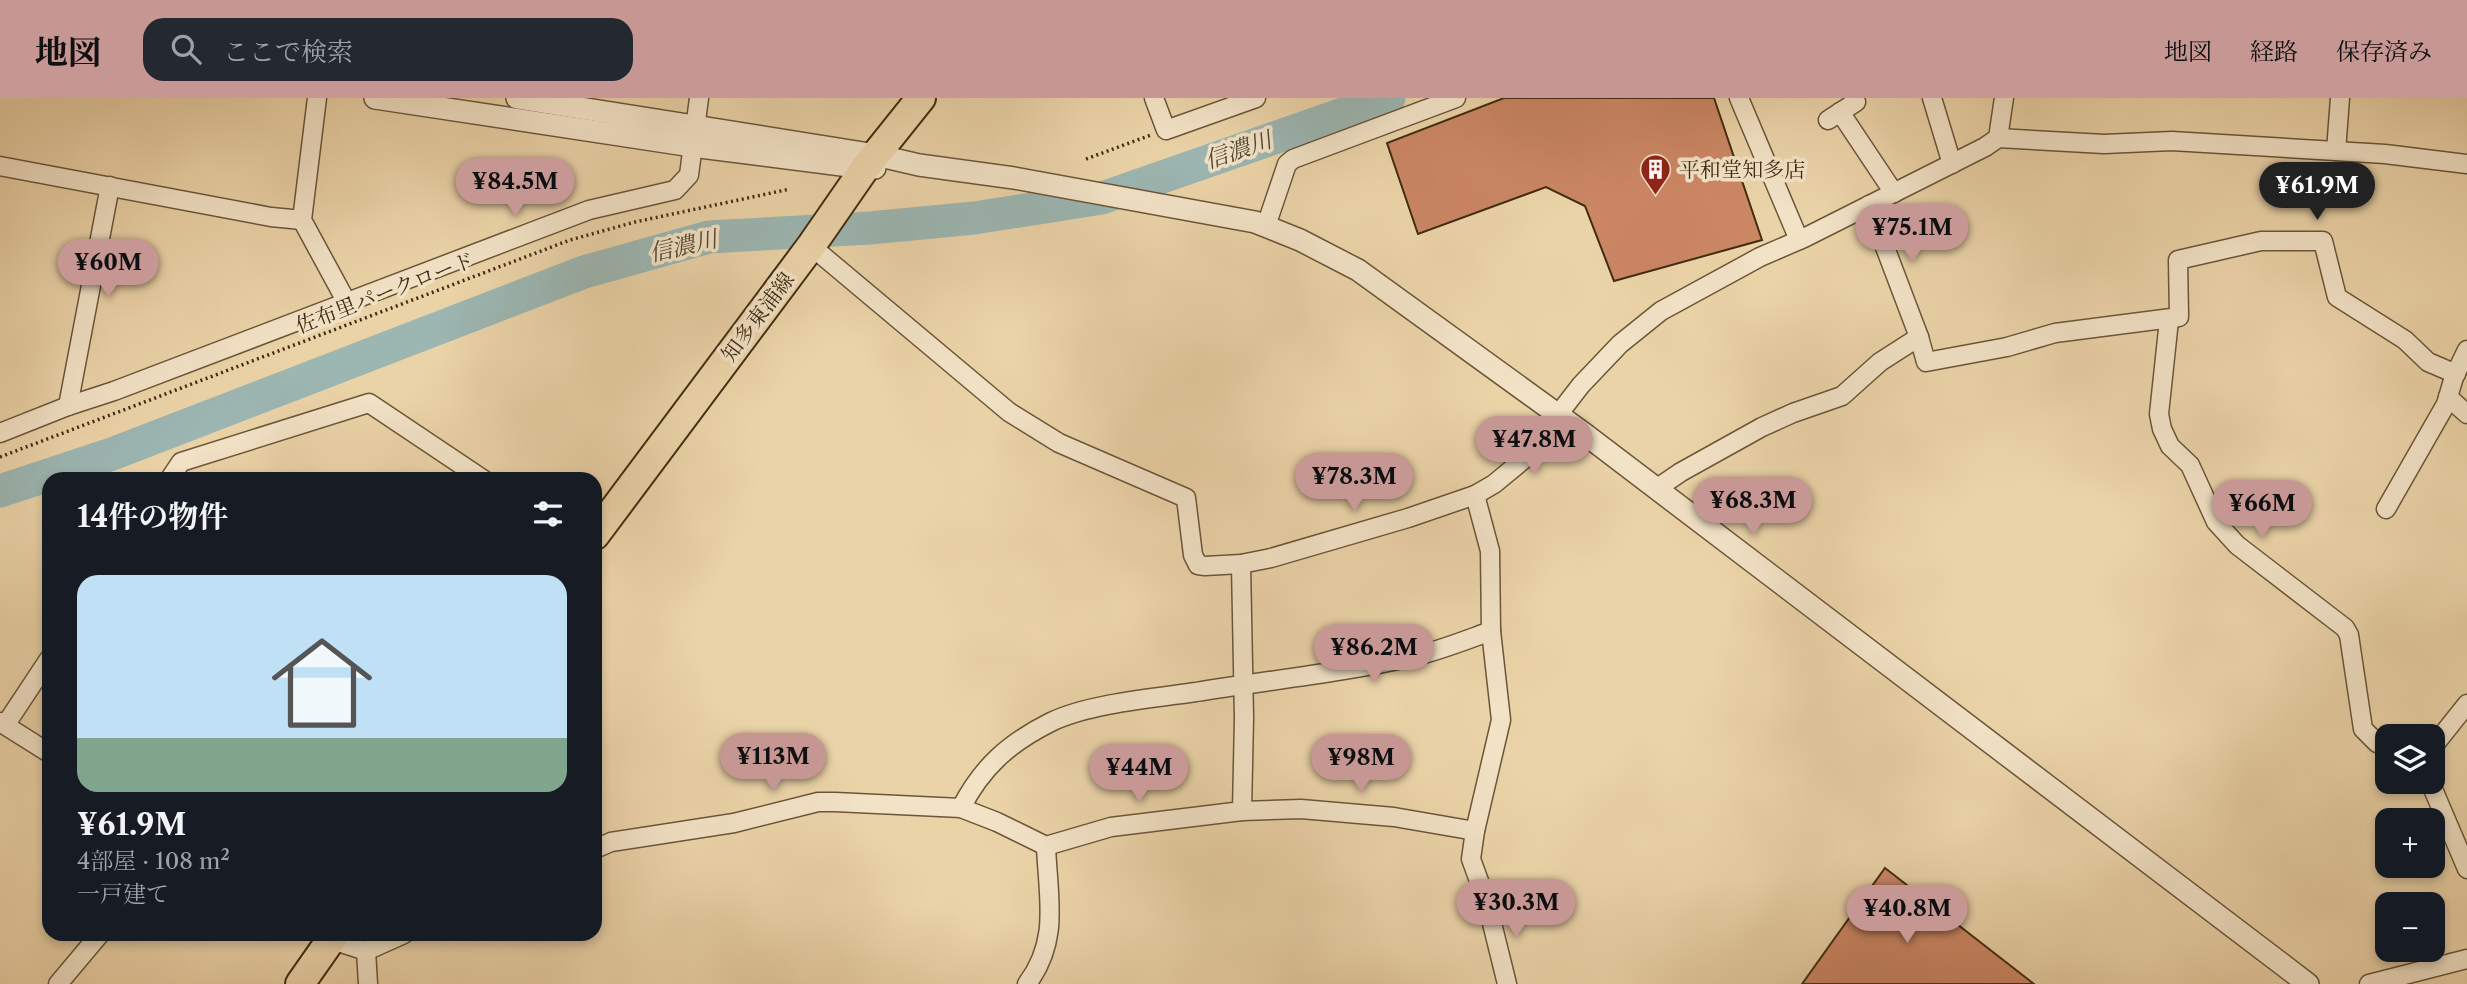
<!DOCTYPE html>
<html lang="ja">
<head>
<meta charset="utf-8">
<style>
	body { margin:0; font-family:"Libre Caslon Text","Noto Serif JP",serif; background:#242831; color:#f1f3f6; height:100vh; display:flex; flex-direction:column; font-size:26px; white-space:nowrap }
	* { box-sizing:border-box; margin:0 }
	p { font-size:23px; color:#9ea1a6 }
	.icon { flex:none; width:38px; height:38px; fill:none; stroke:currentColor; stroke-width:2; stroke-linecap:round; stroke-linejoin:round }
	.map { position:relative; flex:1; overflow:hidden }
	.side { position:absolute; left:42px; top:374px; width:560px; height:469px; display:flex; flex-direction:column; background:#171b24; border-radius:21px; box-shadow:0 4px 10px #0003 }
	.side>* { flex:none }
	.tools { position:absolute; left:2375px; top:626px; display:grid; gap:14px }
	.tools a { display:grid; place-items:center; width:70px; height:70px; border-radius:14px; background:#171b24; box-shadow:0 4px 10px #0003; font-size:35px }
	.price { position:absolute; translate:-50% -60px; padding:0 16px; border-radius:24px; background:#c59692; color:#111; font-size:23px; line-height:46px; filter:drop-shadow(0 2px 4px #0008) }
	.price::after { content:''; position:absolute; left:50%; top:42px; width:21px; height:16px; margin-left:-10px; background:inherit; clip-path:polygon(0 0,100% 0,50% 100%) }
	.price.current { background:#222; color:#fff }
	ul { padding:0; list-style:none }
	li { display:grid; align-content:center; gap:14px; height:371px; padding:0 35px }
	li span { display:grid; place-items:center; height:217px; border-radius:21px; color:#555 }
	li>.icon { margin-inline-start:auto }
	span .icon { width:126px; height:126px; fill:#fffc; stroke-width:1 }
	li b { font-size:30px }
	h2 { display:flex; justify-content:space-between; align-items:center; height:84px; padding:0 35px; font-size:30px }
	header { display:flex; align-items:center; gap:42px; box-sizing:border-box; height:98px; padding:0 35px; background:#c59692; color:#111 }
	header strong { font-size:33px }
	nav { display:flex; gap:38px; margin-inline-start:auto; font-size:24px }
	.search { width:490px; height:63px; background:#242831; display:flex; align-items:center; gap:18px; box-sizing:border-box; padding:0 24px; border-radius:21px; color:#9ea1a6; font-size:26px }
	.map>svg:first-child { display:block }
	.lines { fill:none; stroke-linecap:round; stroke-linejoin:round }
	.river { stroke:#9cb6b2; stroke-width:33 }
	.building { fill:#cb8664; stroke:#402c12; stroke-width:2 }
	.minor-casing { stroke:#6b5638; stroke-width:21 }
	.tertiary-casing { stroke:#6b5638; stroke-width:24 }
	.primary-casing { stroke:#402c12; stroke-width:32 }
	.path { stroke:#402c12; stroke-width:3.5; stroke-dasharray:2 3.5; stroke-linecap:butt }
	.minor { stroke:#f2e2c6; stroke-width:18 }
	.tertiary { stroke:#f2e2c6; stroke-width:21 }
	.primary { stroke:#ebd3a8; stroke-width:28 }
	.labels { text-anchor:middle; stroke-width:7; stroke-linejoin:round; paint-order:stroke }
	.poi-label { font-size:21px; fill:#402c12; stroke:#f2e2c6; text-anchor:start }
	.street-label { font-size:21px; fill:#402c12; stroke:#f2e2c6 }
	.water-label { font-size:23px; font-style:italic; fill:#524832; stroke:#f2e2c6 }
</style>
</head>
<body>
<header>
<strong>地図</strong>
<div class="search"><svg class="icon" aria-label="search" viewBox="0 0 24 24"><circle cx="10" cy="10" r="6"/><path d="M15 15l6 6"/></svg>ここで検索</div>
<nav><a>地図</a><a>経路</a><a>保存済み</a></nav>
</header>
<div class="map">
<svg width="2467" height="886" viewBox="0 0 2467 886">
	<rect width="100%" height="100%" fill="#ebd3a8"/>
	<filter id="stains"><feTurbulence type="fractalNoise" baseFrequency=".00286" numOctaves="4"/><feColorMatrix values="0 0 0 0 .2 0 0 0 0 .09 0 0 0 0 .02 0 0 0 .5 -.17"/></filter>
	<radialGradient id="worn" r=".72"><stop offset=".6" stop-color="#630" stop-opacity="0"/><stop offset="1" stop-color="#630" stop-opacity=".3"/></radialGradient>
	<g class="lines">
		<!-- river -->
		<polyline class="river" points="0,393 112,356 584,174 709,139 870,130 974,120 1102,100 1389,0"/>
	</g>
	<!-- building -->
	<g class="building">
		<polygon points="1504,0 1714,0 1762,142 1614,183 1585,108 1546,89 1418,136 1387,45"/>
		<polygon points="1885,770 2034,886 1802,886"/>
	</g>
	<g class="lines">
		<defs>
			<g id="minor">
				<polyline points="317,0 302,122 346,203"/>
				<polyline points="1154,0 1166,32 1256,0"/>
				<polyline points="1739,0 1799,142"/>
				<polyline points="1932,0 1952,66"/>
				<polyline points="1840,14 1894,95"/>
				<polyline points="1828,22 1856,4"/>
				<polyline points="1998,40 2104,46 2172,43 2385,56 2467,66"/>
				<polyline points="2336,53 2340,0"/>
				<polyline points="0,68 271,119 302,122"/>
				<polyline points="1869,107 1919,239"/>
				<polyline points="1266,128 1287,66 1293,61 1456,0"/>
				<polyline points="811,148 1009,314 1059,345 1186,400 1193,457 1198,467 1205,468 1241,466 1271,460 1408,420 1475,397 1494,386 1523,362 1581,287 1620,246 1661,213 1760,159 1804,140 1985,49 1998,40 2004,0"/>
				<polyline points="2169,222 2159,316 2162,331 2170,348 2190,367 2216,424 2237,447 2345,530 2349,537 2363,631 2377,645 2387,649"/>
				<polyline points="2448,299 2467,316"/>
				<polyline points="68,308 110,88"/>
				<polyline points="0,335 68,308 114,293 589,112 675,92 689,77 699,0"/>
				<polyline points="169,382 181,364 369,305 484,382"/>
				<polyline points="1656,391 1681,374 1762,329 1793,315 1842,298 1880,264 1919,239 1926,264 2007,249 2055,235 2179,219 2178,162 2261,143 2323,143 2337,199 2405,242 2428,264 2456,276"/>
				<polyline points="1475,397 1490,453 1491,533 1501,622 1475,733 1471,761 1487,805 1507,886"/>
				<polyline points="2386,411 2446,306 2454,279 2467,252"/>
				<polyline points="1241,466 1244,620 1242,713"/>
				<polyline points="0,624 49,655"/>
				<polyline points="6,626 49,561"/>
				<polyline points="2432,650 2467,606"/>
				<polyline points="2430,684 2467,771"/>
				<path d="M961 710C982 669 1009 645 1051 624 1088 606 1153 600 1196 594 1269 582 1343 575 1416 558 1441 552 1466 542 1491 533"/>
				<polyline points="595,751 611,744 734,725 818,704 835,704 961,710 997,724 1046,748 1111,729 1242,713 1301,711 1394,719 1475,733"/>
				<polyline points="323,836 332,842 366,853 404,836"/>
				<polyline points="366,853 368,886"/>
				<polyline points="58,886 100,836"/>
				<path d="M1027 886C1060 842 1048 800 1046 748"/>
				<polyline points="2369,886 2467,861"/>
			</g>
			<g id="tertiary">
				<polyline points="375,0 692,48 865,70 875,70"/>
				<polyline points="517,0 876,57 919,67 1014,80 1255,124 1300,142 1358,172 1586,337 2308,886"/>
			</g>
			<g id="primary">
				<polyline points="595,437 811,148 865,70 921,0"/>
				<polyline points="300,886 335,836"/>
			</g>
		</defs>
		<!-- minor casing -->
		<use href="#minor" class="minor-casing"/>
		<!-- tertiary casing -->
		<use href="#tertiary" class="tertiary-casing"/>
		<!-- primary casing -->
		<use href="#primary" class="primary-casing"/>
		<!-- path -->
		<g class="path">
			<polyline points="1086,61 1151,37"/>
			<polyline points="0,359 570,142 635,124 790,91"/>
		</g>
		<!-- minor -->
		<use href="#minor" class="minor"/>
		<!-- tertiary -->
		<use href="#tertiary" class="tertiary"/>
		<!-- primary -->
		<use href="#primary" class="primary"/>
	</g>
	<!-- icons -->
	<defs>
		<symbol id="building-pin" viewBox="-11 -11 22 30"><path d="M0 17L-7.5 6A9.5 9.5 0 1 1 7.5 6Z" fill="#8f2418" stroke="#f2e2c6"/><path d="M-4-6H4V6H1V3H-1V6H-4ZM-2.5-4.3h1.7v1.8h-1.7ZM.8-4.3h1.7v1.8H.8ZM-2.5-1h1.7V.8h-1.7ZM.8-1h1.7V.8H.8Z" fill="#fff"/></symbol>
	</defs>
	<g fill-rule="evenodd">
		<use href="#building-pin" x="1638" y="54" width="35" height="47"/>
	</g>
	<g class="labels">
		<!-- poi labels -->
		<g class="poi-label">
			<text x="1679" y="79">平和堂知多店</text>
		</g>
		<!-- street labels -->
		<g class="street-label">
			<text transform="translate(385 195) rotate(-21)" y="7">佐布里パークロード</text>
			<text transform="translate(758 219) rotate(-53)" y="7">知多東浦線</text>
		</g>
		<!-- water labels -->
		<g class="water-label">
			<text transform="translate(1238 52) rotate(-19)" y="8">信濃川</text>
			<text transform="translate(683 148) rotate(-13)" y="8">信濃川</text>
		</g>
	</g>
	<rect width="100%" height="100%" filter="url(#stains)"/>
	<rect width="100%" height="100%" fill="url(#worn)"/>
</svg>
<div class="tools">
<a><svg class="icon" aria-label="layers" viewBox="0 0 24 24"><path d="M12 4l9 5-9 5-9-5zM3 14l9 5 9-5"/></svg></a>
<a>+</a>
<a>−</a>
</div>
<b class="price" style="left:515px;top:120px">¥84.5M</b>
<b class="price current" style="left:2317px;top:124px">¥61.9M</b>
<b class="price" style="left:1912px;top:166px">¥75.1M</b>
<b class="price" style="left:108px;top:201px">¥60M</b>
<b class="price" style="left:1534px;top:378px">¥47.8M</b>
<b class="price" style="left:1354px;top:415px">¥78.3M</b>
<b class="price" style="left:1753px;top:439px">¥68.3M</b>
<b class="price" style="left:2262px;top:442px">¥66M</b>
<b class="price" style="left:1374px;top:586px">¥86.2M</b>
<b class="price" style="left:773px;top:695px">¥113M</b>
<b class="price" style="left:1361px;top:696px">¥98M</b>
<b class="price" style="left:1139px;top:706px">¥44M</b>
<b class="price" style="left:1516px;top:841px">¥30.3M</b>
<b class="price" style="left:1907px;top:847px">¥40.8M</b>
<section class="side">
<h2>14件の物件<svg class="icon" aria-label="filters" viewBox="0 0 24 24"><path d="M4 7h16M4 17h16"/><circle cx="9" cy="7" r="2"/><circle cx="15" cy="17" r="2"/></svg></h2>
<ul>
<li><span style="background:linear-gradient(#bfe0f5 75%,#7fa58c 0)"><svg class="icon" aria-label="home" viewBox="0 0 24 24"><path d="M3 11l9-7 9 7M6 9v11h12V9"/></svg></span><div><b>¥61.9M</b><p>4部屋 · 108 m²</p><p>一戸建て</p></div></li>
</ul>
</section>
</div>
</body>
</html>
